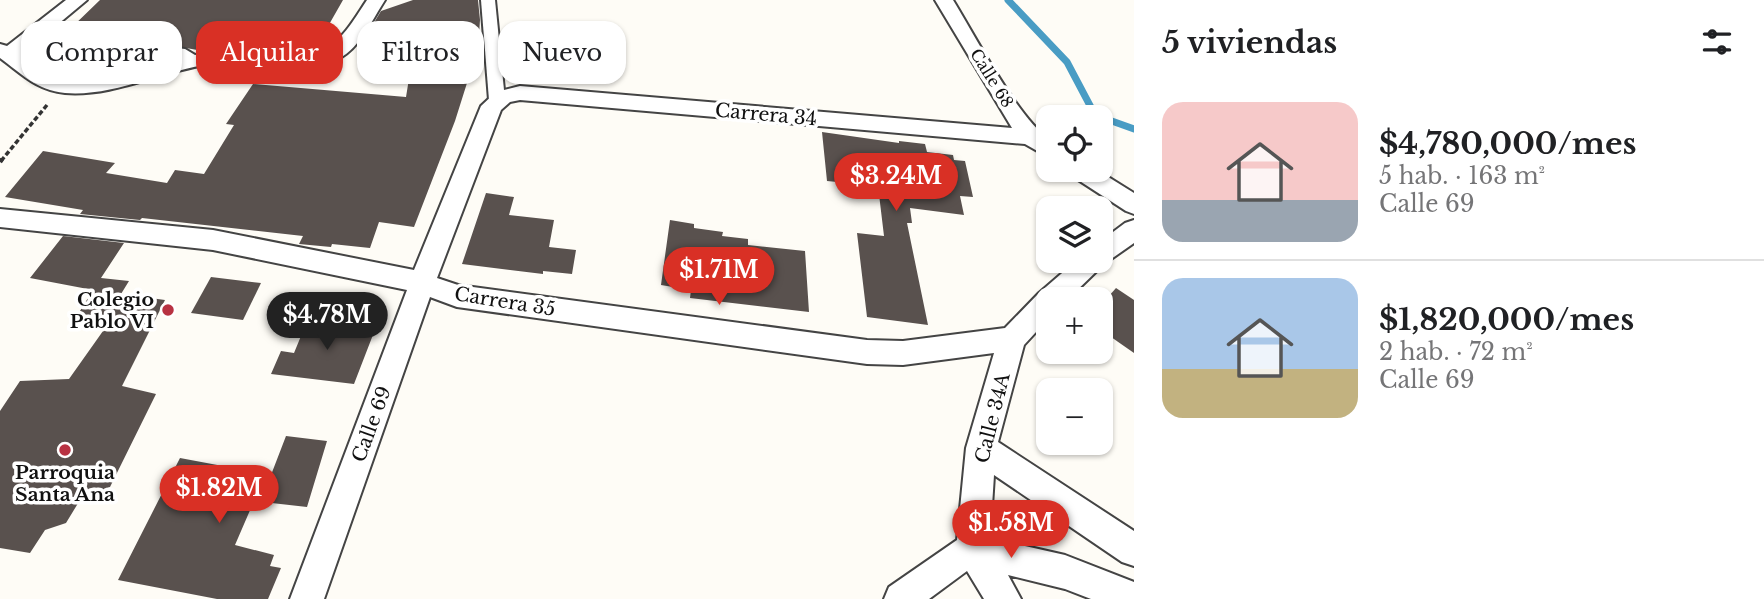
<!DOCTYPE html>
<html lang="es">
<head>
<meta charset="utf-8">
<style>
	body { margin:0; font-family:"Libre Baskerville",serif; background:#f6f6f6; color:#202124; height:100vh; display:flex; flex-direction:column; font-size:26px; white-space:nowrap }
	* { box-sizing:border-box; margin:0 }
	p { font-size:23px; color:#757577 }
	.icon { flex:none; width:38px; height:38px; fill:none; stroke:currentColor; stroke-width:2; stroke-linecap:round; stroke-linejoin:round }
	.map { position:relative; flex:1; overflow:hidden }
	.side { display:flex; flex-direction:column; background:#fff; width:630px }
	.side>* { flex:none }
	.guide { position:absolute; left:21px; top:21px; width:665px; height:63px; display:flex; gap:14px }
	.fabs { position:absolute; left:1036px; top:105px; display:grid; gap:14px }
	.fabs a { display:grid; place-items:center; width:77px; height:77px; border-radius:14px; background:#fff; box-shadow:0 2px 5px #0004; font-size:35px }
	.price { position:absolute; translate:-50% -60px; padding:0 16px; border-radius:24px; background:#d93025; color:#fff; font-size:23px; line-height:46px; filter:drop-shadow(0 2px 4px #0008) }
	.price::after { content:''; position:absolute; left:50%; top:42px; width:21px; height:16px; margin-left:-10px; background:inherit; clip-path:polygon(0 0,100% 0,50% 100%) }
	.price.active { background:#222; color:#fff }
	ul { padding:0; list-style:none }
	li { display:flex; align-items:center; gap:21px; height:175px; padding:0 28px }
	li+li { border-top:2px solid #e0e0e0 }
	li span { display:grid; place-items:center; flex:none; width:196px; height:140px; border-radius:21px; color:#555 }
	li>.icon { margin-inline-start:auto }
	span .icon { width:84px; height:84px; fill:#fffc; stroke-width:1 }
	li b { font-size:30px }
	h2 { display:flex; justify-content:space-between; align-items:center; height:84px; padding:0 28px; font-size:30px }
	.chip { padding:0 24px; border-radius:21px; background:#fff; box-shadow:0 2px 5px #0004; font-size:24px; line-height:63px }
	.chip.active { background:#d93025; color:#fff }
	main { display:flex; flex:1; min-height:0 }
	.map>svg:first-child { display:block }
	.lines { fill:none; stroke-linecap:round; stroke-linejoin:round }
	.stream { stroke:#499cc4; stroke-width:7 }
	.building { fill:#59514e }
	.pedestrian-casing { stroke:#444; stroke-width:4 }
	.minor-casing { stroke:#444; stroke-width:4 }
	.path-far1 { stroke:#333; stroke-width:3.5; stroke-dasharray:5 2.5; stroke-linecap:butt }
	.path { stroke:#333; stroke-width:4.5; stroke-dasharray:7 3.5; stroke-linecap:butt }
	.pedestrian { fill:#fff; fill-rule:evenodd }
	.minor { fill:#fff; fill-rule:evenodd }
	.poi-dot { fill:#b83242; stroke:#fff; stroke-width:2.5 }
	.labels { text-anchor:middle; stroke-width:7; stroke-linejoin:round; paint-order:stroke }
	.far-street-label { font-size:16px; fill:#111; stroke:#fff }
	.street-label { font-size:19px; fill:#111; stroke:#fff }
	.poi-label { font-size:19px; font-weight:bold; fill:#111; stroke:#fff; text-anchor:end }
</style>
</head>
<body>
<main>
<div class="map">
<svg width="1134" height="599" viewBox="0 0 1134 599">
	<rect width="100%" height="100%" fill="#fefcf6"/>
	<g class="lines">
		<!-- stream -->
		<polyline class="stream" points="1008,0 1067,62 1095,115 1134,129"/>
	</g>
	<!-- building -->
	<g class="building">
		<polygon points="100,0 343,0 319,42 308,40 303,48 220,41 212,50 203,51 152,42 155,39 70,29"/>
		<polygon points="413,0 478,0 480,20 477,63 473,64 455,121 414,227 379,222 370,248 332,244 331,247 299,244 303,236 142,218 140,220 80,214 83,210 5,197 43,151 115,163 106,173 167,183 175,170 204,174 234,125 226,124 253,84 406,97 414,48 368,50 372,26 381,11"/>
		<polygon points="822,132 899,143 899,141 925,144 927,152 953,155 954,160 965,161 973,197 960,196 964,215 910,208 912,223 907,223 928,325 867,317 857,233 884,236 878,186 827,181"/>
		<polygon points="486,193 514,197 509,215 554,220 549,247 576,250 572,274 543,271 543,274 462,264"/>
		<polygon points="670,220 694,224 694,228 723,232 722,236 748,239 748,245 805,251 809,312 690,298 691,290 661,285"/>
		<polygon points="63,236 124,243 101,278 129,281 121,294 165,300 122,386 156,394 110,487 80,500 66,523 45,530 30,553 0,548 0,411 20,381 69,379 103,331 70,327 98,282 93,290 30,278"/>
		<polygon points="211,277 261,283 243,320 191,313"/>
		<polygon points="1116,288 1134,300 1134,353 1101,330 1101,305"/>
		<polygon points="308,319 376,327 354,384 271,374 281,351 294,353"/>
		<polygon points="286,436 327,441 307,507 254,501 235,545 274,555 270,566 281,568 268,599 217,599 118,580 180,458 271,475"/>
	</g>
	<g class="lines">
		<defs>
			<polygon id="pedestrian" points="481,0 495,0 505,100 497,105 489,100"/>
			<g id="minor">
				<path d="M66 0H87L21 55C30 62 40 73 52 77 90 87 136 69 172 60L76 47 73 43 76 39 83 37 185 49 195 55 224 51 317 52C341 45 354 19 367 0H385C372 20 358 52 334 61 295 75 252 60 212 64 163 70 115 97 65 93 36 90 22 74 0 58V44L7 46Z"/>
				<path d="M935 0H953C974 34 1018 118 1048 138V157L1025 144 520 100 510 102 501 110 437 278 458 285 867 340 903 341 1005 328 1039 293 1076 261H1101V241L1125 223 1134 220V243L1104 264 1068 299H1048V319L1024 345 998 442 1134 531V566L1122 562 994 475 990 538 1065 555 1134 582V599H1091L1065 589 1008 575 1021 599H984L967 571 929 599H884L889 587 957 540 966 448 994 353 903 365 867 364 457 307 430 297 324 599H290L407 290 213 250 0 227V209L213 230 414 270 481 106 496 92 520 86 1012 128Z"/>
				<polygon points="1069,170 1097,170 1134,193 1134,214 1126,211 1072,176"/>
			</g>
		</defs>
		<!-- pedestrian casing -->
		<use href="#pedestrian" class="pedestrian-casing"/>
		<!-- minor casing -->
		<use href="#minor" class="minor-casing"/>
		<!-- path-far1 -->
		<polyline class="path-far1" points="1,161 47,105"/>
		<!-- path -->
		<polyline class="path" points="0,162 2,159"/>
		<!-- pedestrian -->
		<use href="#pedestrian" class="pedestrian"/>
		<!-- minor -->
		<use href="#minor" class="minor"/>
	</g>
	<!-- markers -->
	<g class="poi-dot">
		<circle cx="168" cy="310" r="7"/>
		<circle cx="65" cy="450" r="7"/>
	</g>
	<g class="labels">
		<!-- far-street labels -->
		<g class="far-street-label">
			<text transform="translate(992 78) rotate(58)" y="6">Calle 68</text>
		</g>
		<!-- street labels -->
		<g class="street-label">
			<text transform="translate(766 114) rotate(5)" y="7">Carrera 34</text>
			<text transform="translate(505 301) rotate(9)" y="7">Carrera 35</text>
			<text transform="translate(992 418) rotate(-76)" y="7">Calle 34A</text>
			<text transform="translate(371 424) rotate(-70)" y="7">Calle 69</text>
		</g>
		<!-- poi labels -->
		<g class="poi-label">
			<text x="154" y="306">Colegio<tspan x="154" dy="22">Pablo VI</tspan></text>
			<text x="65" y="479" text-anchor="middle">Parroquia<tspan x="65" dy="22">Santa Ana</tspan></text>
		</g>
	</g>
</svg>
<div class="fabs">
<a><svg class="icon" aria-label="locate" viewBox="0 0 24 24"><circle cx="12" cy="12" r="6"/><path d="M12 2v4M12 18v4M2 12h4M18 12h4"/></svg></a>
<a><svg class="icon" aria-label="layers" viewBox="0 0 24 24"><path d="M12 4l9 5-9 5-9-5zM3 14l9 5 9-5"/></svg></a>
<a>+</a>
<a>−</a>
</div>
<b class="price" style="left:896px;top:213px">$3.24M</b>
<b class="price" style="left:719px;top:307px">$1.71M</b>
<b class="price active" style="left:327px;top:352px">$4.78M</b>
<b class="price" style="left:219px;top:525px">$1.82M</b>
<b class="price" style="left:1011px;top:560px">$1.58M</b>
<div class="guide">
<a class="chip">Comprar</a>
<a class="chip active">Alquilar</a>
<a class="chip">Filtros</a>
<a class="chip">Nuevo</a>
</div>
</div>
<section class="side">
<h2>5 viviendas<svg class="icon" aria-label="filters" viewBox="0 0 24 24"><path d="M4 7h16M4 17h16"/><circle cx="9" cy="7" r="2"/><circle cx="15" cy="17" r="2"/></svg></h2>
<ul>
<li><span style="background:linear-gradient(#f6c9c9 70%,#9aa5b1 0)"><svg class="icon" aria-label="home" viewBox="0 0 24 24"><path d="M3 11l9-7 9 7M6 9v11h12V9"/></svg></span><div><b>$4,780,000/mes</b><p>5 hab. · 163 m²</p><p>Calle 69</p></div></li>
<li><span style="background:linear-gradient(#a9c7e8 65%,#c2b280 0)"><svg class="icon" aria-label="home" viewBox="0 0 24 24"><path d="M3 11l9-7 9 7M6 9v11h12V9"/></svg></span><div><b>$1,820,000/mes</b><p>2 hab. · 72 m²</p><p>Calle 69</p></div></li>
</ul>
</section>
</main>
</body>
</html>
